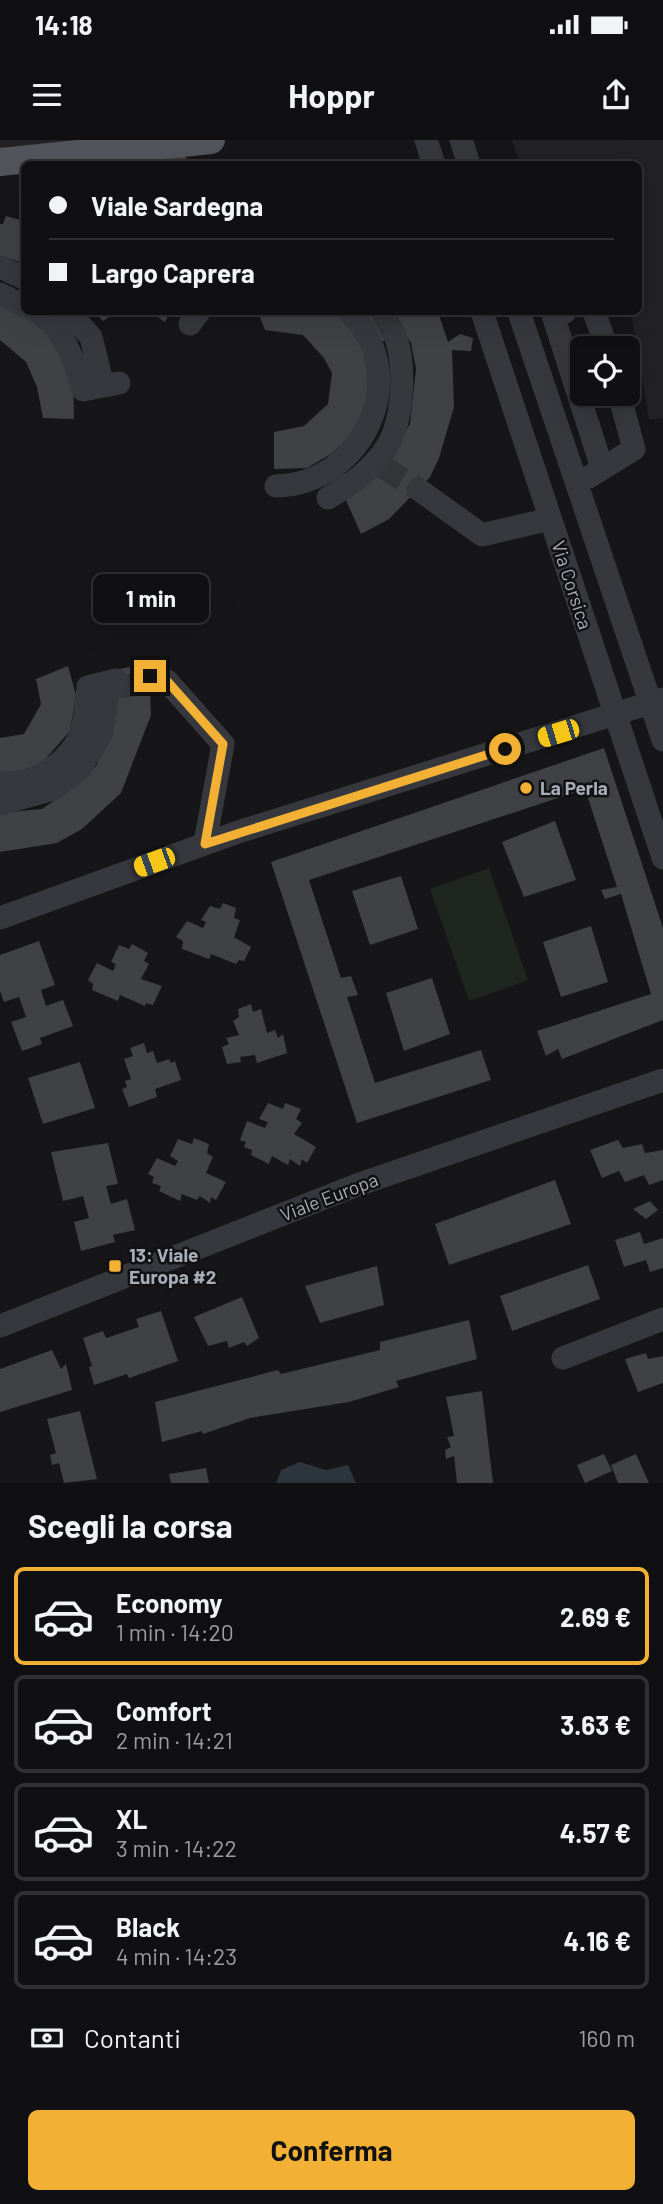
<!DOCTYPE html>
<html lang="it">
<meta charset="utf-8">
<style>
body{margin:0;font-family:Barlow,sans-serif;background:#1e1e20;color:#f1f3f6;height:100vh;display:flex;flex-direction:column;font-size:26px;white-space:nowrap}
*{box-sizing:border-box;margin:0}
p{font-size:23px;color:#9c9d9f}
.icon{flex:none;width:38px;height:38px;fill:none;stroke:currentColor;stroke-width:2;stroke-linecap:round;stroke-linejoin:round}
.map{position:relative;height:1343px;overflow:hidden}
.sheet{display:flex;flex-direction:column;background:#101012;flex:1}
.sheet>*{flex:none}
.top-card{position:absolute;left:21px;top:21px;width:621px;height:154px;border-radius:10px;box-shadow:0 7px 28px #0002,0 0 0 2px #303032;display:grid;align-content:center;height:154px;padding:0 28px;background:#101012}
.fabs{position:absolute;left:570px;top:196px;display:grid;gap:14px}
.fabs a{display:grid;place-items:center;width:70px;height:70px;border-radius:10px;background:#101012;box-shadow:0 7px 28px #0002,0 0 0 2px #303032;font-size:35px}
.end{position:absolute;width:32px;height:32px;margin:-16px;border:9px solid #f2b134;background:#111;box-shadow:0 0 0 4px #111}
.from{border-radius:50%}
.bubble{position:absolute;height:49px;border-radius:10px;background:#101012;box-shadow:0 7px 28px #0002,0 0 0 2px #303032;font-size:23px;font-weight:700;line-height:49px;text-align:center}
.car{position:absolute;width:21px;height:42px;margin:-21px -10px;border-radius:9px;box-shadow:0 0 5px 2px #0007;background:linear-gradient(#f5c518 24%,#345 0 40%,#f5c518 0 76%,#345 0 86%,#f5c518 0)}
.top-card b{display:flex;align-items:center;gap:24px;height:66px;font-size:26px}
.top-card b+b{border-top:2px solid #303032}
.top-card i{width:18px;height:18px;background:#f1f3f6}
ul{padding:0;list-style:none}
li{display:flex;align-items:center;gap:21px;height:98px;margin:0 14px 10px;padding:0 14px;border:4px solid #303032;border-radius:10px}
li div{flex:1}
li b{display:block;font-size:26px}
li em{font-style:normal;font-weight:700}
li.on{border-color:#f2b134}
li>.icon{width:63px;height:63px;stroke-width:1.5}
h2{padding:0 28px;font-size:32px;line-height:84px}
.pay{display:flex;align-items:center;gap:18px;height:77px;padding:0 28px;font-size:26px}
.pay p{margin-inline-start:auto}
.primary-button{display:flex;gap:14px;margin-top:auto;padding:14px 28px}
.primary-button a{flex:1;height:80px;border-radius:10px;background:#f2b134;color:#111;font-size:28px;font-weight:700;line-height:80px;text-align:center}
.status{display:flex;justify-content:space-between;align-items:center;height:49px;padding:0 35px;background:#101012;direction:ltr}
.status svg{height:19px;fill:currentColor}
header{display:flex;justify-content:space-between;align-items:center;height:91px;padding:0 28px;background:#101012;font-size:32px;font-weight:700}
.map>svg:first-child{display:block}
.built{fill:#222225}
.green{fill:#1e261f}
.water{fill:#2c353c}
.building{fill:#404145}
.lines{fill:none;stroke-linecap:round;stroke-linejoin:round}
.minor-tunnel{stroke:#333438;stroke-width:23;stroke-dasharray:23 11;stroke-linecap:butt}
.minor{stroke:#37383d;stroke-width:23}
.major{stroke:#53555c;stroke-width:28}
.route{stroke:#f2b134;stroke-width:9}
.poi-dot{fill:#f2b134;stroke:#111113;stroke-width:2.5}
.labels{text-anchor:middle;stroke-width:5;stroke-linejoin:round;paint-order:stroke}
.street-label{font-size:19px;fill:#a8adb8;stroke:#111113}
.poi-label{font-size:19px;font-weight:bold;fill:#a8adb8;stroke:#111113;text-anchor:start}
</style>
<div class="status"><b>14:18</b><svg viewBox="0 0 49 12"><path d="M0 12V9h3v3zM5 12V6h3v6zM10 12V3h3v9zM15 12V0h3v12zM26 1h20v11H26zM47 4h2v5h-2z"/></svg></div>
<header><svg class="icon" aria-label="menu" viewBox="0 0 24 24"><path d="M4 6h16M4 12h16M4 18h16"/></svg>Hoppr<svg class="icon" aria-label="share" viewBox="0 0 24 24"><path d="M12 15V3M7 8l5-5 5 5M5 13v7h14v-7"/></svg></header>
<div class="map">
<svg width="663" height="1343" viewBox="0 0 663 1343">
<rect width="100%" height="100%" fill="#161618"/>
<path class="built" d="M0,0H88L0,9Z
M512,0H663V278L649,280L631,172H639V24H520Z"/>
<path class="green" d="M489,728L528,840L469,861L430,749Z"/>
<path class="water" d="M300,1322L326,1330L348,1325L356,1343H276L281,1330Z"/>
<path class="building" d="M186,16L188,24H161L160,19Z
M6,76L24,81V123L0,116V84H3Z
M0,164L18,168L52,198L73,238L74,279L43,278L37,247L26,222L0,200Z
M95,172H110L112,175L103,181Z
M150,172H170L165,182Z
M258,172H335L344,177L349,172H438L448,202L460,194L473,198L471,211L452,210L454,267L439,318L430,337L389,379L361,394L345,358L380,332L410,284L416,229L411,203L404,191L365,210L369,259L350,297L331,314L307,328L274,329V292L304,286L328,264L332,233L324,218L303,195L265,190Z
M149,523L151,575L121,653L82,689L57,703L0,712V673L42,669L74,647L96,626L109,599L115,530Z
M68,526L76,555L70,591L41,624L14,633H0V598L24,594L41,564L36,539Z
M604,608L663,788V880L562,919L558,909L546,916L537,891L651,854L621,754L605,759L601,750L617,747L585,649L309,740L341,838L351,836L358,855L347,857L375,943L481,910L491,940L357,983L271,722Z
M555,681L576,740L524,757L502,702Z
M401,736L418,789L370,805L352,751Z
M223,763L236,768L234,778L240,780L234,797L251,807L244,821L239,820L236,824L211,814L209,819L182,809L183,801L176,797L187,781L203,788L206,782L201,780L210,766L220,769Z
M591,786L608,842L561,857L543,802Z
M39,801L55,845L41,850L46,866L63,860L73,886L40,898L42,904L22,911L11,882L26,877L19,857L4,862L0,851V815Z
M132,804L148,813L144,821L149,824L141,839L162,846L153,865L146,863L145,866L120,855L118,861L92,850L93,844L88,840L97,823L113,831L116,824L111,822L119,805L129,809Z
M432,838L450,894L404,911L386,853Z
M251,864L253,872L261,869L267,893L275,890L278,898L283,894L287,913L257,923L255,915L240,917L241,922L227,924L222,907L229,904L226,898L239,895L233,881L239,877L238,869Z
M144,903L147,913L153,911L157,923L169,919L171,923L175,921L181,940L155,949L157,957L129,967L122,949L127,947L125,941L131,939L124,919L133,916L130,908Z
M80,922L95,968L43,984L28,938Z
M268,963L283,969L285,963L301,969L296,979L302,983L294,994L316,1007L307,1023L302,1019L300,1026L290,1019L288,1025L272,1016L269,1024L251,1015L252,1010L244,1007L246,1002L240,1000L247,981L265,988L268,982L259,979Z
M194,998L209,1004L207,1013L213,1017L206,1033L226,1042L216,1060L211,1057L210,1063L200,1056L197,1060L182,1054L180,1061L159,1051L161,1046L152,1043L154,1037L148,1034L157,1018L175,1026L178,1021L170,1016L178,999L192,1004Z
M618,1000L623,1008L642,1004L645,1013L663,1010V1040L649,1045L644,1035L625,1042L619,1031L602,1038L590,1010Z
M108,1003L118,1044L106,1046L111,1064L127,1059L135,1090L113,1095L115,1102L81,1111L74,1082L89,1078L83,1056L63,1061L51,1012Z
M555,1040L571,1084L449,1125L435,1084Z
M650,1061L658,1070L646,1079L633,1069Z
M640,1092L644,1104L663,1098V1128L650,1132L646,1120L624,1127L615,1100Z
M588,1125L600,1159L512,1191L500,1156Z
M377,1126L384,1165L320,1183L305,1146Z
M242,1157L259,1198L247,1206L244,1202L229,1208L227,1201L208,1206L194,1177Z
M161,1171L178,1221L129,1238L127,1234L94,1245L89,1227L92,1226L83,1198L103,1191L106,1198L139,1187L136,1179Z
M469,1180L477,1219L396,1241L399,1247L349,1262L250,1278L203,1294L202,1291L162,1302L155,1262L278,1230L281,1234L380,1210V1202Z
M52,1210L61,1229L66,1224L72,1250L0,1272V1229Z
M646,1213L648,1219L663,1216V1243L638,1252L625,1219Z
M482,1251L493,1343H457L454,1316L446,1319L445,1310L451,1307L447,1297L454,1296L446,1257Z
M80,1271L97,1339L64,1343L59,1323L52,1325L50,1315L56,1313L47,1279Z
M604,1314L612,1331L585,1343L577,1325Z
M636,1314L649,1343H618L611,1325Z
M206,1328L209,1343H171L169,1334Z"/>
<g class="lines">
<path class="minor-tunnel" d="M382,172L395,195
M383,327L418,349
M116,547L151,543"/>
<path class="minor" d="M426,0L434,24
M461,0L469,24
M0,127L24,138
M0,154L24,166
M36,172C62,184 76,224 83,250L119,243
M68,172L91,197L103,246
M482,172L663,718
M519,172L663,600
M565,172L553,175L602,328
M594,172L607,208
M190,184L199,172
M589,337L634,309L619,254
M276,346C364,344 414,235 349,172
M418,349L482,395L550,379
M328,358C350,345 372,330 386,308C404,281 406,225 395,195
M150,536H159L167,541L223,604L205,703
M0,643C29,646 58,630 75,605C85,591 86,564 88,547L116,540
M0,664L54,649L81,627L102,592L109,547H116
M0,778L238,692L663,559
M0,1186L357,1045L663,940
M563,1218L663,1179"/>
<path class="major" d="M0,22L211,0"/>
</g>
<g class="lines">
<path class="route" d="M150,536H159L167,541L223,604L205,704L505,609"/>
</g>
<g class="poi-dot">
<circle cx="526" cy="648" r="7"/>
<rect x="108" y="1119" width="14" height="14" rx="3.5"/>
</g>
<g class="labels">
<g class="street-label">
<text transform="translate(572 445) rotate(72)" y="7">Via Corsica</text>
<text transform="translate(329 1057) rotate(-21)" y="7">Viale Europa</text>
</g>
<g class="poi-label">
<text x="540" y="655">La Perla</text>
<text x="129" y="1122">13: Viale<tspan x="129" dy="22">Europa #2</tspan></text>
</g>
</g>
</svg>
<div class="fabs">
<a><svg class="icon" aria-label="locate" viewBox="0 0 24 24"><circle cx="12" cy="12" r="6"/><path d="M12 2v4M12 18v4M2 12h4M18 12h4"/></svg></a>
</div>
<i class="end from" style="left:505px;top:609px"></i>
<i class="end" style="left:150px;top:536px"></i>
<div class="bubble" style="left:93px;top:434px;width:116px">1 min</div>
<i class="car" style="left:558px;top:593px;rotate:253deg"></i>
<i class="car" style="left:154px;top:722px;rotate:250deg"></i>
<div class="top-card">
<b><i class="from"></i>Viale Sardegna</b>
<b><i></i>Largo Caprera</b>
</div>
</div>
<section class="sheet">
<h2>Scegli la corsa</h2>
<ul>
<li class="on"><svg class="icon" aria-label="car" viewBox="0 0 24 24"><path d="M5 17H2v-5l4-1 3-4h7l3 4 3 1v5h-3M9 17h6M6 11h13"/><circle cx="7" cy="17" r="2"/><circle cx="17" cy="17" r="2"/></svg><div><b>Economy</b><p>1 min · 14:20</p></div><em>2.69 €</em></li>
<li><svg class="icon" aria-label="car" viewBox="0 0 24 24"><path d="M5 17H2v-5l4-1 3-4h7l3 4 3 1v5h-3M9 17h6M6 11h13"/><circle cx="7" cy="17" r="2"/><circle cx="17" cy="17" r="2"/></svg><div><b>Comfort</b><p>2 min · 14:21</p></div><em>3.63 €</em></li>
<li><svg class="icon" aria-label="car" viewBox="0 0 24 24"><path d="M5 17H2v-5l4-1 3-4h7l3 4 3 1v5h-3M9 17h6M6 11h13"/><circle cx="7" cy="17" r="2"/><circle cx="17" cy="17" r="2"/></svg><div><b>XL</b><p>3 min · 14:22</p></div><em>4.57 €</em></li>
<li><svg class="icon" aria-label="car" viewBox="0 0 24 24"><path d="M5 17H2v-5l4-1 3-4h7l3 4 3 1v5h-3M9 17h6M6 11h13"/><circle cx="7" cy="17" r="2"/><circle cx="17" cy="17" r="2"/></svg><div><b>Black</b><p>4 min · 14:23</p></div><em>4.16 €</em></li>
</ul>
<div class="pay"><svg class="icon" aria-label="cash" viewBox="0 0 24 24"><path d="M3 7h18v10H3z"/><circle cx="12" cy="12" r="2"/></svg>Contanti<p>160 m</p></div>
<div class="primary-button"><a>Conferma</a></div>
</section>
